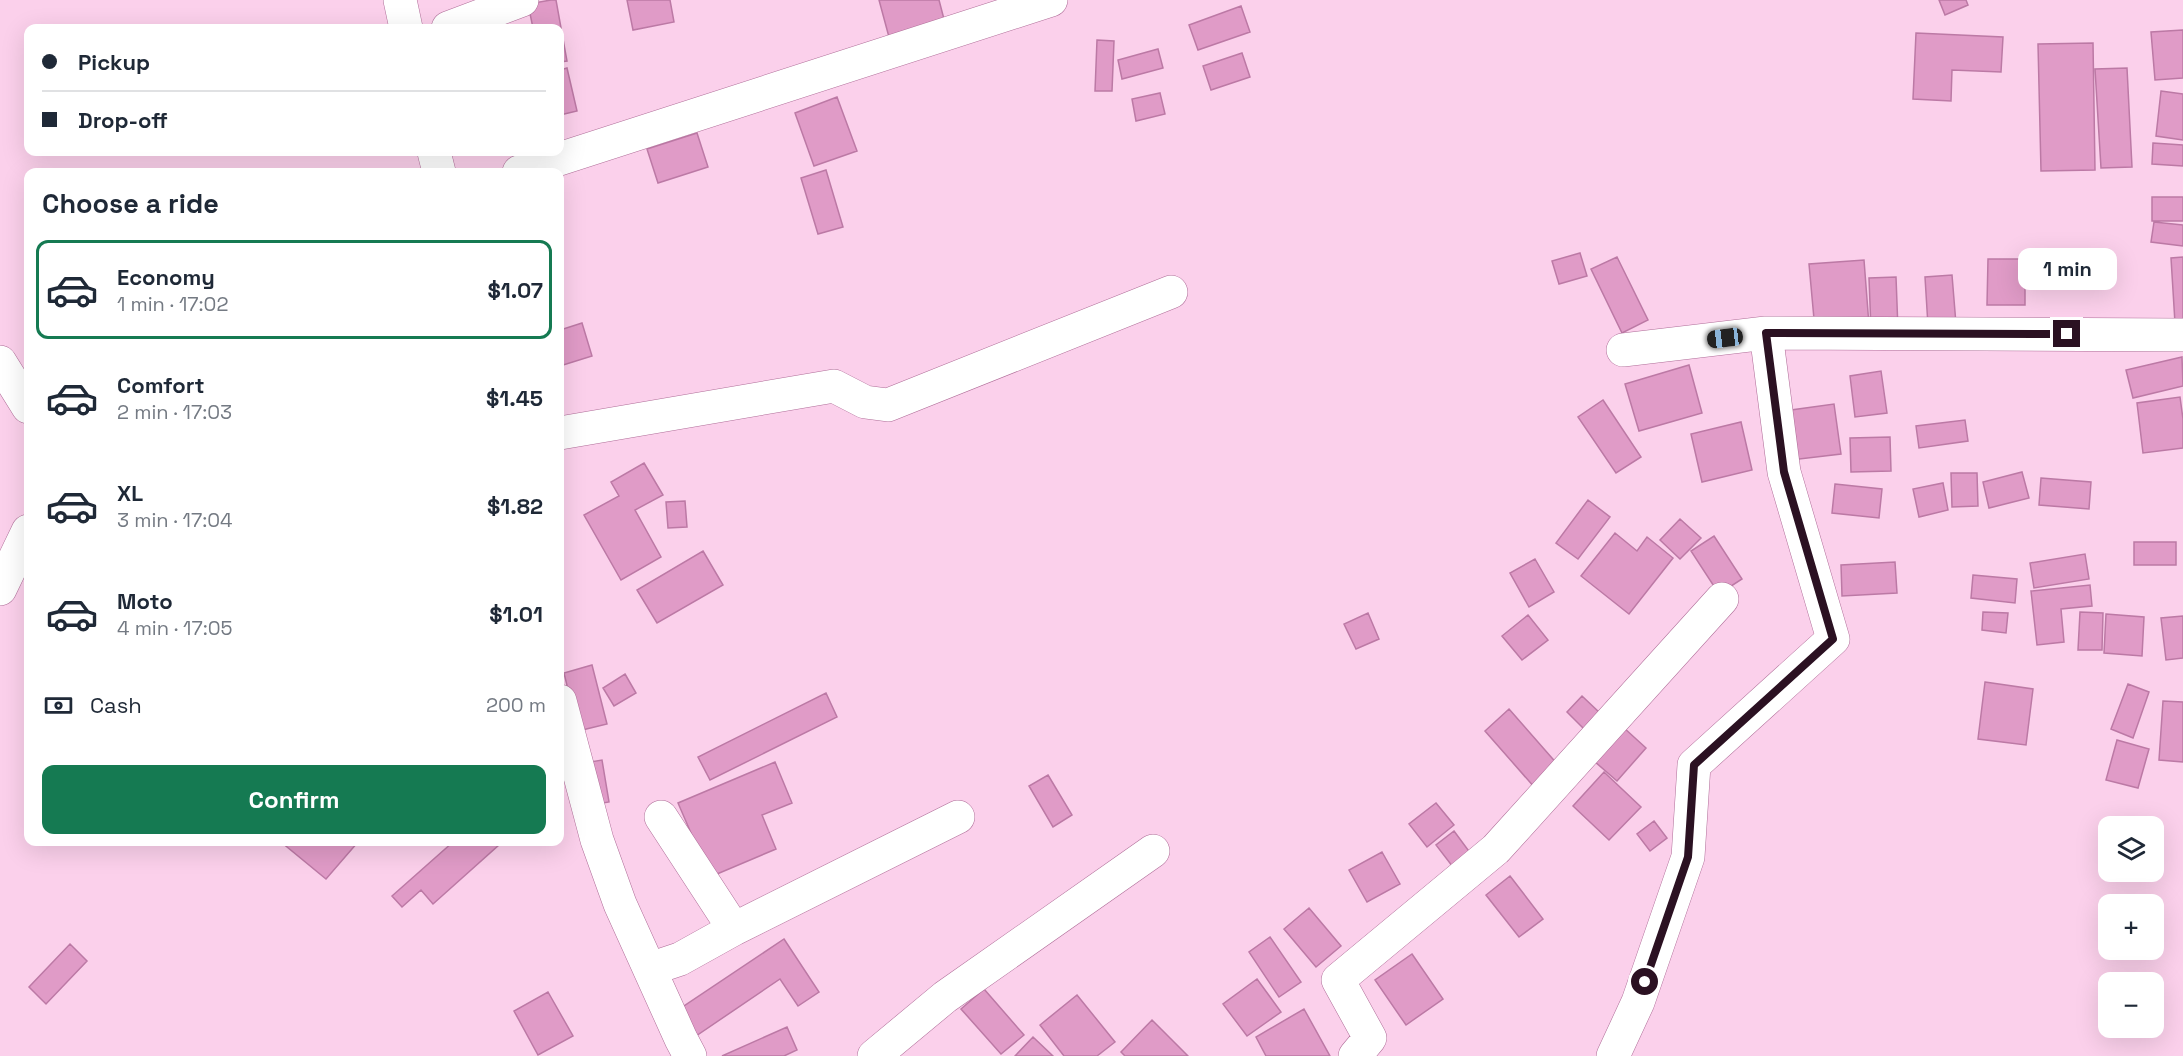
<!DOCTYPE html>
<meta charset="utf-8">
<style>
body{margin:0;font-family:"Space Grotesk",sans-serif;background:#f6f6f7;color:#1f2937;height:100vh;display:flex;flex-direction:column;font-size:22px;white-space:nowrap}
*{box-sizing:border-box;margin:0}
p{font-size:20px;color:#747a83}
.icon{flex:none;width:33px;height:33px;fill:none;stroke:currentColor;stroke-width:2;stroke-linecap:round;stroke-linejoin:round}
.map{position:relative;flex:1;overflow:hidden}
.sheet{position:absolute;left:24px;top:168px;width:540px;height:678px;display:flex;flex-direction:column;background:#fff;border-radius:12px;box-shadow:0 6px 24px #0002}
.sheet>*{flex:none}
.banner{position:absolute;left:24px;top:24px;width:540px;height:132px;border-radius:12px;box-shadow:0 6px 24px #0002;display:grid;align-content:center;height:132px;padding:0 18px;background:#fff}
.controls{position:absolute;left:2098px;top:816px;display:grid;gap:12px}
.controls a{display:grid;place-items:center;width:66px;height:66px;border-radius:12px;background:#fff;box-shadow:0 6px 24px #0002;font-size:30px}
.end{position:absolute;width:27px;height:27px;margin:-14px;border:8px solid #2b1122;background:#fff;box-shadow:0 0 0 3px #fff}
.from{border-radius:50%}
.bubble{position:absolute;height:42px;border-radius:12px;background:#fff;box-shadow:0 6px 24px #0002;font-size:20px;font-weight:700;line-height:42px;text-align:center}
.car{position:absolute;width:18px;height:36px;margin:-18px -9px;border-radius:8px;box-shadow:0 0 4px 2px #0007;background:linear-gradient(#222 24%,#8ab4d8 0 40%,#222 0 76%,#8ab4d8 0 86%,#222 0)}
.banner b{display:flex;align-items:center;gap:21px;height:57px;font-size:22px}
.banner b+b{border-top:2px solid #e0e1e3}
.banner i{width:15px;height:15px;background:#1f2937}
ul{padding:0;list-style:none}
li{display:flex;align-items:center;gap:18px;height:99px;margin:0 12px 9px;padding:0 6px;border:3px solid transparent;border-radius:12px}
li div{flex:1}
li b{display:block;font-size:22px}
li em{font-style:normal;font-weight:700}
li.current{border-color:#157a52}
li>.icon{width:54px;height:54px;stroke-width:1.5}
h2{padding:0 18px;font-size:27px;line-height:72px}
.pay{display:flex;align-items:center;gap:15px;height:66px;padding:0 18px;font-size:22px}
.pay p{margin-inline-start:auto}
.primary-button{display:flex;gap:12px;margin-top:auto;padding:12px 18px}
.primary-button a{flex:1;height:69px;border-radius:12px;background:#157a52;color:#fff;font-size:24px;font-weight:700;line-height:69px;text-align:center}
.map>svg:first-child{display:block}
.building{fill:#e09bc7;stroke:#bc79a5;stroke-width:1.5}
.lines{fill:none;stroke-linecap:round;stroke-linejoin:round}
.minor-casing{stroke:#af6d98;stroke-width:34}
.minor{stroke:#fff;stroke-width:33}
.route{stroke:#2b1122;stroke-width:8}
</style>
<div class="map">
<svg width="2183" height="1056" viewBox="0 0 2183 1056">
<rect width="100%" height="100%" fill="#fbd0eb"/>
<path class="building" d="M551,0H556L567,61L560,62V28H533L528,4Z
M627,0H670L674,22L633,30Z
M879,0H939L945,23L889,37Z
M1939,0H1966L1968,5L1945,15Z
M1241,6L1250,32L1198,50L1189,25Z
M2183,30V78L2155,80L2151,32Z
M1916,33L2003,37L2001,72L1952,70L1951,101L1913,99Z
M1097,40L1114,41L1112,91H1095Z
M2093,43L2095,170L2041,171L2038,44Z
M1158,49L1163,68L1122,79L1118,60Z
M1242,53L1250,77L1211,90L1203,66Z
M567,68L577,111L560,115V70Z
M2127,68L2132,167L2101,168L2095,69Z
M2161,91L2183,94V140L2156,136Z
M1160,93L1165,114L1136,121L1132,99Z
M837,97L857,151L814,166L795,113Z
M697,133L708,167L658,183L647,149Z
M2153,143L2183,145V166L2152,164Z
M826,170L843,227L818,234L801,178Z
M2152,197H2183V221H2152Z
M2154,222L2183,225V246L2151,242Z
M1580,253L1587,276L1559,284L1552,261Z
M1617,257L1648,320L1622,333L1591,269Z
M2183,257V323H2175L2171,258Z
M1988,259H2025V305H1987Z
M1864,260L1869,325L1815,330L1809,264Z
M1952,275L1956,324L1928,326L1925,277Z
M1896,277L1898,330H1871L1869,278Z
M582,323L592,356L560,366V330Z
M2182,357L2183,386L2133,398L2126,370Z
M1689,365L1702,413L1639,431L1625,384Z
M1881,371L1887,413L1855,417L1850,376Z
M2180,397L2183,419V448L2143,453L2137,403Z
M1603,400L1641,457L1616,473L1578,417Z
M1834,404L1841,454L1791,460L1784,411Z
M1965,420L1968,441L1919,448L1916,426Z
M1741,422L1752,470L1702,482L1691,434Z
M1890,437L1891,471L1851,472L1850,438Z
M644,463L663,495L635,510L661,557L621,580L584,515L619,496L611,482Z
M2022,472L2029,498L1989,508L1983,482Z
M1951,473H1977L1978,506L1952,507Z
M2041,478L2091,482L2089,509L2039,505Z
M1943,483L1948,510L1919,517L1913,489Z
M1835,484L1882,489L1879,518L1832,513Z
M1588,500L1610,517L1578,559L1556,543Z
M685,501L687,527L668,528L666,502Z
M1680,519L1701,538L1680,559L1660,540Z
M1615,533L1637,551L1647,537L1673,558L1629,614L1581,576Z
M1714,536L1742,579L1719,594L1691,551Z
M2134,542H2176V565H2134Z
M703,551L723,585L657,623L637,590Z
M2085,554L2089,579L2034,588L2030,563Z
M1535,559L1554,592L1529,607L1510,573Z
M1895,562L1897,593L1842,596L1841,565Z
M1973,575L2017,579L2015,603L1971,598Z
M2090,585L2092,606L2061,609L2064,642L2037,645L2031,591Z
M1983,612L2008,613L2006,633L1982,630Z
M2080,612L2103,613L2102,650H2078Z
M1368,613L1379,639L1356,649L1344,624Z
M2106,614L2144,617L2142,656L2104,653Z
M1528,615L1548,640L1522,660L1502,636Z
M2183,616V658L2166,660L2161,618Z
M592,665L607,724L578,731L564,673Z
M625,674L636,693L614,706L603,688Z
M1985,682L2033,689L2026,745L1978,739Z
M2128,684L2149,692L2133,738L2111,729Z
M826,693L837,717L710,780L698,757Z
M1582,696L1601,714L1585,730L1567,712Z
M2163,701L2183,702V762L2159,760Z
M1509,709L1559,766L1535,788L1485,731Z
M1623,727L1646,748L1617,781L1594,761Z
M2117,740L2149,749L2138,788L2106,780Z
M602,760L609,802L592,805L584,763Z
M775,762L792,803L762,815L776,849L710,877L678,803Z
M1604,772L1641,807L1609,840L1573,806Z
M1048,775L1072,815L1053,827L1029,786Z
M1436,803L1454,825L1427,847L1409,824Z
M1654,821L1667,838L1650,851L1637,834Z
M1454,831L1474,858L1456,871L1436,845Z
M281,842H358L326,879Z
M453,842H497L500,844L433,904L421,890L402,907L392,896Z
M1382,852L1400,884L1367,902L1349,870Z
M1510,876L1543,919L1519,937L1486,895Z
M1309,908L1341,946L1316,967L1284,929Z
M1270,937L1301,982L1279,997L1249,952Z
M784,939L819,992L798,1006L780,979L696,1036L678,1010Z
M70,944L87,961L46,1004L29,987Z
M1412,954L1443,999L1406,1025L1375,980Z
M1257,979L1281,1012L1247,1036L1223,1004Z
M984,989L1024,1035L1001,1054L961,1009Z
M548,992L573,1036L538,1055L514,1011Z
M1077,995L1115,1042L1097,1056H1064L1040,1025Z
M1304,1009L1330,1056H1266L1256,1037Z
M1152,1020L1188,1056H1125L1121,1052Z
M787,1027L797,1050L784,1056H722Z
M1033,1037L1053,1056H1015Z"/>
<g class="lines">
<g class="minor-casing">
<path id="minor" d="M400,0L406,28
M448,28L522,0
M434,152L439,172
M519,172L1051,0
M1623,350L1766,333L2183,335
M0,362L28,407
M560,433L834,386L865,402L888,405L1171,292
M0,589L28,531
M560,701L597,840L620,904L681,1039L690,1056
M661,817L734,929
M650,969L680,959L734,929L958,817
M874,1056L945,997L1153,851
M1355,1056L1370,1038L1338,980L1496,849L1722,599
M1613,1056L1638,1002L1688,857L1694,765L1833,639L1784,472L1766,333"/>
</g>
<use href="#minor" class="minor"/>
</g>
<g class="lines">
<path class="route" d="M1645,982L1688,857L1694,765L1833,639L1784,472L1766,333L2067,334"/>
</g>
</svg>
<div class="controls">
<a><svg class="icon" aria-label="layers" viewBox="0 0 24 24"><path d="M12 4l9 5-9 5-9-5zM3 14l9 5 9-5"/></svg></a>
<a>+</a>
<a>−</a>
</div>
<i class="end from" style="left:1645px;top:982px"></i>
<i class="end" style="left:2067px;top:334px"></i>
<div class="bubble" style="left:2018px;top:248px;width:99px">1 min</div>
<i class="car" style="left:1725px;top:338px;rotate:263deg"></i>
<div class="banner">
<b><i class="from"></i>Pickup</b>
<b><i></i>Drop-off</b>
</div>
<section class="sheet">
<h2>Choose a ride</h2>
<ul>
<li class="current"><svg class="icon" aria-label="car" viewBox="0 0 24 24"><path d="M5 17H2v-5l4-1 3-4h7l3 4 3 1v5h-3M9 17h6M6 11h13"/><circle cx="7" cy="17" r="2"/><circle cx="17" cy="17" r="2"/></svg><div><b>Economy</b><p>1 min · 17:02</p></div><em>$1.07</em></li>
<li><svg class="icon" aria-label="car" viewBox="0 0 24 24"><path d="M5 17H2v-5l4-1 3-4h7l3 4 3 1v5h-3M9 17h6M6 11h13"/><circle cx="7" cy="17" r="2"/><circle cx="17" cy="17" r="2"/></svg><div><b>Comfort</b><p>2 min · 17:03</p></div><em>$1.45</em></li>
<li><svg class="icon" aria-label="car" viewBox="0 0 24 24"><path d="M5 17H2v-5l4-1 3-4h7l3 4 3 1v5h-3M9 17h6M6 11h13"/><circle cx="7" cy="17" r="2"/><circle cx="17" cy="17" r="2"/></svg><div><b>XL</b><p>3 min · 17:04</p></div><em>$1.82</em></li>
<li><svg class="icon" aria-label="car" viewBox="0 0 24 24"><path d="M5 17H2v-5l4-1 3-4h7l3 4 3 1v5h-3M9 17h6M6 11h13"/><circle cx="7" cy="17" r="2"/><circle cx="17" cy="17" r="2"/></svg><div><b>Moto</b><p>4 min · 17:05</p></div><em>$1.01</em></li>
</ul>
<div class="pay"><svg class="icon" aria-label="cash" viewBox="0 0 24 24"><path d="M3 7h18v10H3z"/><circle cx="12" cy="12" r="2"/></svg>Cash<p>200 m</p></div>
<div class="primary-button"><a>Confirm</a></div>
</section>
</div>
